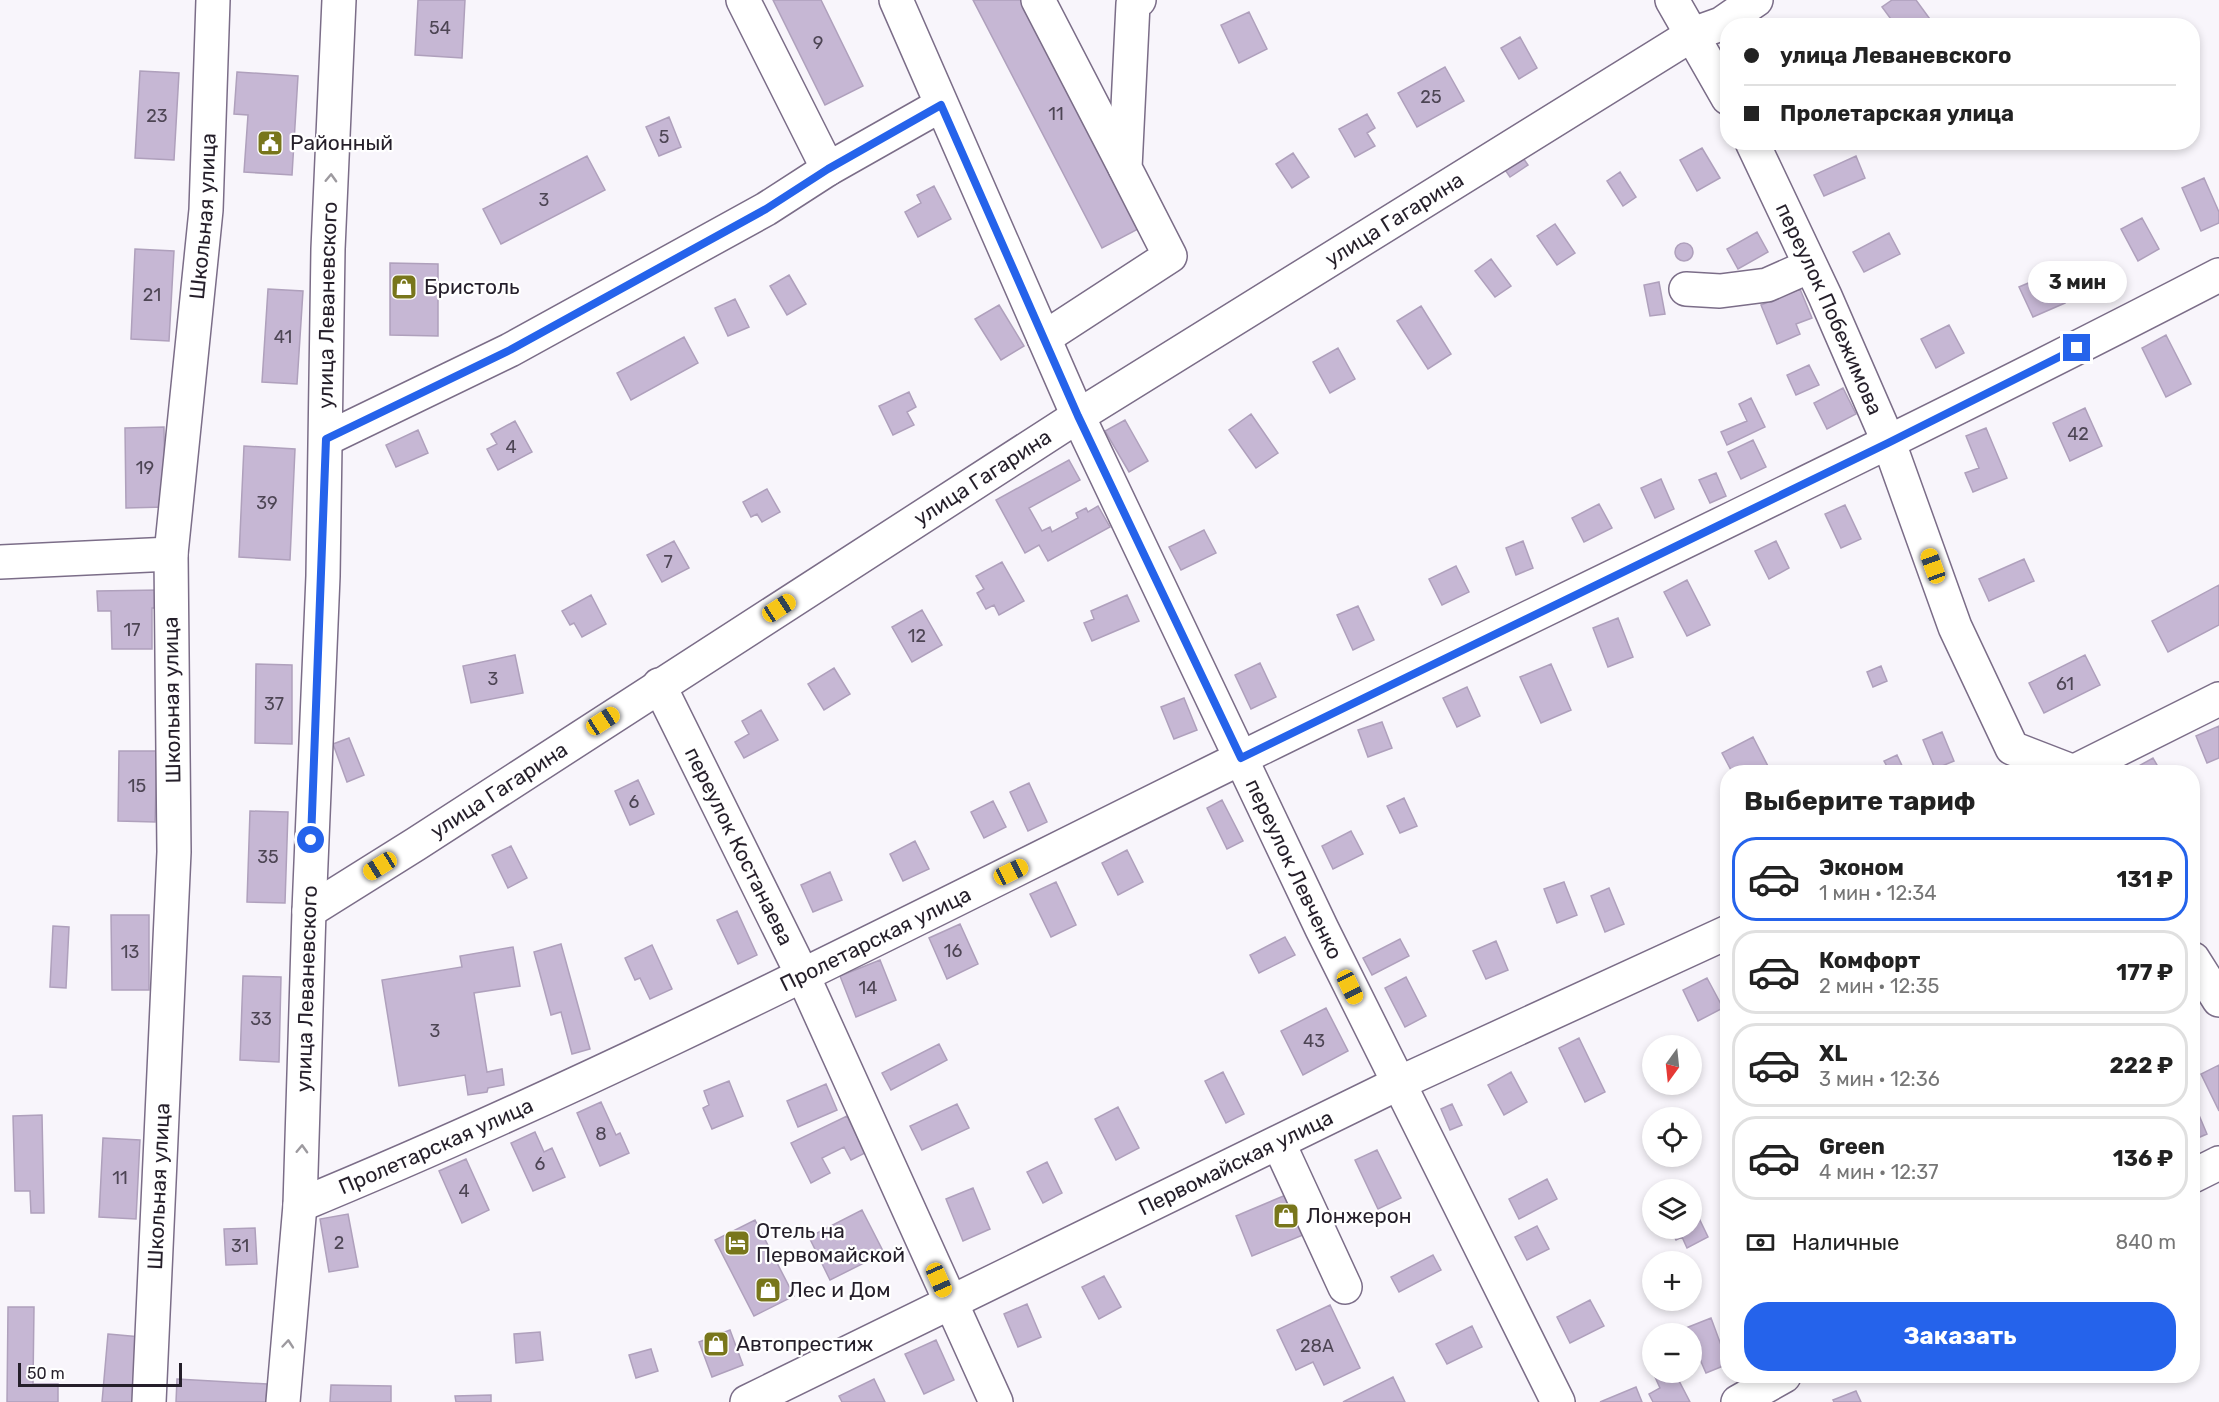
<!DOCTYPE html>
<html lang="ru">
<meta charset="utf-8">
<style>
body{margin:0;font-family:Rubik,sans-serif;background:#f2f2f2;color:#222;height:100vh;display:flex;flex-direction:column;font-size:22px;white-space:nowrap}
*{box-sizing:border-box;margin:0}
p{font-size:20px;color:#767676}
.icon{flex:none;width:33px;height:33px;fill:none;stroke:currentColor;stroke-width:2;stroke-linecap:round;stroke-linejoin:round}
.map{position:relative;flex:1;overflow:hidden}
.drawer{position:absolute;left:1720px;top:765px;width:480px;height:618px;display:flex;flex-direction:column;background:#fff;border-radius:24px;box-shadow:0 3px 9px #0003}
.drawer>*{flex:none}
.banner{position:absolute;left:1720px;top:18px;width:480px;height:132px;border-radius:24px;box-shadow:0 3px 9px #0003;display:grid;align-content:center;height:132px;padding:0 24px;background:#fff}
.needle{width:39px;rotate:195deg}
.buttons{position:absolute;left:1642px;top:1035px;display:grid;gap:12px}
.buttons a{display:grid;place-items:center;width:60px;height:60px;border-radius:50%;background:#fff;box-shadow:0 3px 9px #0003;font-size:30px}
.scale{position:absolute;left:18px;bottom:15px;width:164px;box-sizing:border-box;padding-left:6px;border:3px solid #251f2a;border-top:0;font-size:16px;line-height:21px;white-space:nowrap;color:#251f2a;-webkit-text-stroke:4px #fff;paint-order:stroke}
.end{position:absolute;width:27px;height:27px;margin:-14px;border:8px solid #2563eb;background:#fff;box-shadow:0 0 0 3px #fff}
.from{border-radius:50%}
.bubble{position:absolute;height:42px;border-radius:21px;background:#fff;box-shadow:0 3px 9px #0003;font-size:20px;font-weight:700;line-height:42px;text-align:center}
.car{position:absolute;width:18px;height:36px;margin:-18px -9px;border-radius:8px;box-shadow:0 0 4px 2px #0007;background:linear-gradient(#f5c518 24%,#345 0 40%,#f5c518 0 76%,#345 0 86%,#f5c518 0)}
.banner b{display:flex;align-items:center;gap:21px;height:57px;font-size:22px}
.banner b+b{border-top:2px solid #e0e0e0}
.banner i{width:15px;height:15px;background:#222}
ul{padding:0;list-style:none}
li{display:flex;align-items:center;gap:18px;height:84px;margin:0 12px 9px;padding:0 12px;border:3px solid #e0e0e0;border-radius:24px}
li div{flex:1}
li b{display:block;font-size:22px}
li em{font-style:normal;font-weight:700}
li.current{border-color:#2563eb}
li>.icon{width:54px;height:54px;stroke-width:1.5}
h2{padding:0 24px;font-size:27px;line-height:72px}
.pay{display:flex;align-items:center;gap:15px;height:66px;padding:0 24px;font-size:22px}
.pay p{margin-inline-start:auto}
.cta{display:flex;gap:12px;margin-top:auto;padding:12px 24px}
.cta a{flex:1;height:69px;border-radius:24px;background:#2563eb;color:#fff;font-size:24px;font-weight:700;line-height:69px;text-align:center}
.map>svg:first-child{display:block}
.building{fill:#c6b7d4;stroke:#afa0bc;stroke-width:1.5}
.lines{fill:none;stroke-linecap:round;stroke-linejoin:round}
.minor-casing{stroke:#7b6d88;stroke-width:36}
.major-casing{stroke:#7b6d88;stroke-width:36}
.minor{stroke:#fff;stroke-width:33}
.major{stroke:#fff;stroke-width:33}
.oneway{stroke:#9d9a9f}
.route{stroke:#2563eb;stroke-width:8}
.labels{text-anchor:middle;stroke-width:4.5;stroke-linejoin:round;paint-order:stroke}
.number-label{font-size:18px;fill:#4d4554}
.poi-label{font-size:21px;fill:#251f2a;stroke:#fff;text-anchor:start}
.street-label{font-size:21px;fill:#251f2a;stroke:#fff}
</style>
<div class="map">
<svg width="2219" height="1402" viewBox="0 0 2219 1402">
<rect width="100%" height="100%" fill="#f8f5fb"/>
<path class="building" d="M418,0H465L462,58L415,55Z
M773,0H821L863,86L825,105Z
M973,0H1021L1140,228L1102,248Z
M1892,0H1916L1935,26H1896L1882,7Z
M1249,12L1267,49L1239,63L1221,25Z
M1520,37L1537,68L1519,79L1501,48Z
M1445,67L1464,101L1417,127L1398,93Z
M140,71L179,73L174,160L135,158Z
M237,72L298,76L292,175L244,172L248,115L234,114Z
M1367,114L1375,128L1367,133L1375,146L1355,157L1339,129Z
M669,117L681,147L659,156L646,127Z
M1702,148L1720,178L1697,191L1680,160Z
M1519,152L1528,165L1510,177L1501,164Z
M1293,153L1309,177L1292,188L1276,164Z
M587,156L605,190L501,244L483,209Z
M1856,156L1865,178L1824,196L1814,175Z
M1620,172L1636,197L1623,206L1607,181Z
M2204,178L2219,212V223L2201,231L2182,188Z
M934,186L951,219L918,237L905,212L921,203L917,195Z
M2142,218L2159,249L2138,261L2121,229Z
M1555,224L1575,253L1557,265L1537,236Z
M1757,232L1768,252L1738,269L1727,249Z
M1889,233L1900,254L1864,272L1853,252Z
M1675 252a9 9 0 1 1 18 0a9 9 0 1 1-18 0Z
M135,249L174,251L169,341L131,339Z
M1491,259L1511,286L1495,297L1475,271Z
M390,263L438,264V336L390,335Z
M2052,273L2065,303L2033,317L2019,287Z
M789,275L806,304L787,315L770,286Z
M1659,282L1665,314L1650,316L1644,285Z
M268,289L303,291L297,384L262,382Z
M1800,289L1812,318L1796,324L1800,334L1777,344L1761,305Z
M735,299L749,327L728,336L715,308Z
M999,305L1024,346L1001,360L975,319Z
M1421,306L1451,354L1428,369L1397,321Z
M1949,325L1964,353L1936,368L1921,339Z
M2166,335L2191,384L2166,397L2142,348Z
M684,337L698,363L631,400L617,373Z
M1338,348L1355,379L1330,393L1313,362Z
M1809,365L1819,385L1796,395L1787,375Z
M1843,388L1856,414L1827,429L1814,403Z
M909,392L916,407L907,412L914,425L893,435L879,406Z
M1751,398L1765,427L1727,445L1721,432L1747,421L1739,404Z
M2085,408L2102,446L2070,461L2053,423Z
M1251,414L1278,453L1256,468L1229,430Z
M1125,420L1148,461L1129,472L1105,431Z
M515,421L532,452L498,470L487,449L497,444L491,434Z
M164,427L165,507L126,508L125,428Z
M1986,428L2007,478L1973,492L1965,473L1979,468L1966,436Z
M418,430L428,453L396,467L386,445Z
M1753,440L1766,467L1741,479L1728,452Z
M244,446L295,449L290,560L239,557Z
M1069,460L1080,480L1029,508L1042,531L1050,527L1052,532L1078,518L1076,513L1086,508L1088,512L1098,506L1110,527L1048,561L1039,545L1025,553L996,500Z
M1716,473L1726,496L1710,503L1699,480Z
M1661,479L1674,509L1655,518L1641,488Z
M767,489L780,512L762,522L757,514L751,517L743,502Z
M1599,504L1612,528L1584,542L1572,518Z
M1845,505L1861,539L1841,548L1825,514Z
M1204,530L1216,553L1181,570L1169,547Z
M674,541L689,568L662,582L647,555Z
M1523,541L1533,568L1516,575L1506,548Z
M1776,541L1789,568L1769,579L1755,551Z
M2024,559L2034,581L1989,601L1979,579Z
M1002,562L1024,601L999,615L994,605L986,609L977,593L984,589L976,576Z
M1456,566L1469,592L1442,605L1429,579Z
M1687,580L1710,625L1687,636L1664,592Z
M2219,585V625L2168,652L2152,621Z
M159,590V608H152V649H112L111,611H98L97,591Z
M591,595L606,624L582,637L574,623L570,625L562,611Z
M1127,595L1139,621L1092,641L1084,623L1094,619L1091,611Z
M1358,606L1374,640L1353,650L1337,615Z
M922,610L942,645L912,662L892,627Z
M1618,618L1633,657L1608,667L1593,628Z
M515,655L523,693L471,703L463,666Z
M2085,655L2100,685L2044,713L2029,683Z
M1260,663L1276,697L1251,709L1235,675Z
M256,664L292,665V744L255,743Z
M1551,664L1571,710L1541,723L1520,677Z
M1881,666L1887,681L1873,687L1867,672Z
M834,668L850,694L824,710L808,684Z
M1467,687L1480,716L1457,727L1443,698Z
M1184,698L1197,730L1174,739L1161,707Z
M761,710L778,740L744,758L735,742L749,734L742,721Z
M1382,722L1392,748L1368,757L1358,730Z
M2219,726V758L2207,763L2196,736Z
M1942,732L1954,761L1935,769L1923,740Z
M1753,737L1771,772H1732L1722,753Z
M349,738L364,775L347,782L333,744Z
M119,751H157L155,822L118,821Z
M1897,755L1905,772H1890L1884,761Z
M2153,758L2161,772H2128Z
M638,780L654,814L630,825L615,791Z
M1029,783L1047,822L1028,831L1010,792Z
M1404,798L1417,826L1400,833L1387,806Z
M1222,800L1243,841L1227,849L1207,808Z
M993,801L1006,827L984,838L971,812Z
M250,811L288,812L285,903L247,902Z
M1351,831L1363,854L1333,869L1322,846Z
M915,841L929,869L903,881L890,854Z
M511,846L527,878L508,888L492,855Z
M1127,850L1143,882L1118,895L1102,863Z
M830,872L842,900L813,912L801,885Z
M1056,882L1076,925L1051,937L1030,894Z
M1564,882L1577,915L1557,923L1544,889Z
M1609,888L1624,924L1605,932L1591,896Z
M737,911L757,955L738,964L717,920Z
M111,915H149V990H112Z
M960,924L978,964L947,979L929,938Z
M53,926L69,927L66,988L50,987Z
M1285,937L1295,955L1259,973L1250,955Z
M1400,939L1409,956L1372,975L1363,958Z
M1496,941L1508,970L1486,979L1473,951Z
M561,944L590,1049L572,1054L561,1012L551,1015L534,952Z
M652,945L672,989L650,999L640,978L635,980L625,958Z
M513,947L520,986L474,993L487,1072L502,1069L504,1085L488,1088L487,1092L468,1095L465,1075L399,1086L382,980L462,967L460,956Z
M880,960L896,1000L856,1017L840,976Z
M243,976L281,977L279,1062L240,1060Z
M1406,977L1426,1016L1405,1027L1385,988Z
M1707,978L1723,1008L1698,1021L1683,990Z
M1326,1008L1348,1051L1303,1075L1281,1031Z
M1579,1038L1605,1092L1585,1102L1559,1048Z
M939,1044L947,1060L891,1090L882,1073Z
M2219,1065V1111L2201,1074Z
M1223,1072L1244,1114L1226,1123L1205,1081Z
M1511,1072L1527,1102L1504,1115L1488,1085Z
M729,1081L743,1116L712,1129L703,1108L709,1105L704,1091Z
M826,1084L837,1110L798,1127L787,1101Z
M601,1102L616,1135L620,1133L629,1153L600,1166L577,1113Z
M957,1104L969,1128L922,1150L910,1126Z
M1452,1104L1462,1125L1450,1130L1441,1109Z
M1118,1107L1139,1148L1116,1160L1095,1119Z
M2196,1108L2207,1134L2193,1140V1109Z
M42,1115L44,1213H31L30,1191H15L13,1116Z
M847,1116L865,1153L851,1160L844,1147L822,1158L830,1173L811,1183L791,1143Z
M535,1132L544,1152L552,1148L565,1177L533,1191L511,1143Z
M103,1138L140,1140L136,1219L99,1217Z
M1377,1150L1401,1198L1378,1209L1355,1160Z
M466,1159L489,1210L462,1223L439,1171Z
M1047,1162L1062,1193L1043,1203L1027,1172Z
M1547,1179L1557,1199L1519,1219L1509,1199Z
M973,1188L990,1229L963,1241L946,1199Z
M1293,1192L1310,1232L1252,1256L1236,1216Z
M862,1210L884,1253L830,1280L809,1237Z
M1696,1212L1708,1237L1687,1248L1682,1237L1676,1240L1670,1228H1692V1214Z
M348,1214L358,1267L329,1272L320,1219Z
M755,1220L794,1296L754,1316L715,1240Z
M1537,1226L1549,1249L1527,1260L1515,1237Z
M255,1228L257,1264L226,1265L224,1229Z
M1433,1255L1441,1270L1399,1292L1391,1277Z
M1104,1276L1121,1307L1099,1319L1082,1287Z
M1590,1300L1604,1326L1570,1343L1557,1317Z
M1027,1304L1041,1337L1018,1347L1004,1314Z
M1330,1305L1360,1368L1324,1385L1313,1362L1296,1370L1277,1330Z
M8,1307H34L33,1384H58V1402H7Z
M1711,1318L1728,1364L1706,1373L1692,1341V1334H1689L1686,1328Z
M1472,1326L1482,1347L1447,1364L1436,1344Z
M730,1330L743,1365L712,1377L699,1342Z
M540,1332L543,1360L516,1363L514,1334Z
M108,1334L141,1337L135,1402H102Z
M936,1340L954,1380L924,1394L905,1354Z
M651,1349L658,1371L636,1378L629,1355Z
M1663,1372H1667L1671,1380L1677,1377L1690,1402H1653L1649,1394L1660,1388L1655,1377Z
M1393,1377L1405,1402H1343Z
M177,1379L267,1384L266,1402H176Z
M874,1379L885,1402H842L839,1396Z
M331,1385L391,1386V1402H330Z
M1636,1387L1642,1402H1600Z
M1856,1391L1861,1402H1834L1833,1400Z
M491,1395V1402H456L455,1396Z"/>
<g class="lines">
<g class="minor-casing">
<g id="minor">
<path d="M743,0L828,169"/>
<path id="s1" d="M896,0L1078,416L1322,929L1558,1402"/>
<path d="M1038,0L1124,166"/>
<path d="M1672,0L1728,98"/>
<path id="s2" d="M1752,142L1825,296L1889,443L1955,627L2012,748L2074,772"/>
<path d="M1686,289L1720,291L1767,285L1810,266"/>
<path d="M1044,338L1170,256L1125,168L1133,4L1139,0"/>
<path d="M326,439L510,350L766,209L828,169L941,105"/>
<path d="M0,562L171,554"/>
<path id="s3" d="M659,685L803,976L996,1402"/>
<path id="s4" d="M309,911L416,844L1078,416L1693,34L1721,24L1756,0"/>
<path d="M2193,959L2219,1000"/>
<path d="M1279,1144L1345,1287"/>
<path d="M2193,1176L2219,1163"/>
<path id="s5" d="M300,1205C620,1073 928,912 1239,759C1566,598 1895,443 2219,275"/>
<path id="s6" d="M149,1402L174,852L171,554L206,210L213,0"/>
<path id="s7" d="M283,1402L300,1205L309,911L323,576L328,249L339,0"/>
<path d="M1738,1402L1784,1376"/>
</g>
</g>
<g class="major-casing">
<g id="major">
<path d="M2073,772L2219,699"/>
<path id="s8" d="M747,1402L1397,1084L1728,932"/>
</g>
</g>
<use href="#minor" class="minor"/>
<use href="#major" class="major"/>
</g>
<defs><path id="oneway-chevron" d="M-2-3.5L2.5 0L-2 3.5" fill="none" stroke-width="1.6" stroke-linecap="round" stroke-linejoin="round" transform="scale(1.5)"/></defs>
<g class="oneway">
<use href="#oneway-chevron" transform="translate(331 178) rotate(-88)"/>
<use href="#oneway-chevron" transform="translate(302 1149) rotate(-88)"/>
<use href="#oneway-chevron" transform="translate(288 1344) rotate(-85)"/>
</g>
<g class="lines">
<path class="route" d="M311,840L326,439L510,350L766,209L828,169L941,105L1078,416L1241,758L1888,443L2077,348"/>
</g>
<defs>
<g id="civic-square" transform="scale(1.35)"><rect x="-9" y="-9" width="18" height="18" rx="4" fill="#78761b" stroke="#fff"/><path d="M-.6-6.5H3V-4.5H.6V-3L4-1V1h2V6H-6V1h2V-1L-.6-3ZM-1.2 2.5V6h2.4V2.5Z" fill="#fff"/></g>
<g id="shop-square" transform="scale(1.35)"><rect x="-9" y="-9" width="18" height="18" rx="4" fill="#78761b" stroke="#fff"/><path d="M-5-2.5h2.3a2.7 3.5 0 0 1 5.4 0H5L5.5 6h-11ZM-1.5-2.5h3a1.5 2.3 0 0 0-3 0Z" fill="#fff"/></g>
<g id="hotel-square" transform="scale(1.35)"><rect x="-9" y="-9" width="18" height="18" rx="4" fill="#78761b" stroke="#fff"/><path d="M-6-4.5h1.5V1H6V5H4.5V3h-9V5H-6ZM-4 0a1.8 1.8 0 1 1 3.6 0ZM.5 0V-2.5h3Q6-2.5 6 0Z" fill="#fff"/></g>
</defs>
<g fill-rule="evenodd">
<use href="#civic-square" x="270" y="143"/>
<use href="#shop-square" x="404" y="287"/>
<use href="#shop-square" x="1286" y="1216"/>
<use href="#hotel-square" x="737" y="1243"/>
<use href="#shop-square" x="768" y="1290"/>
<use href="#shop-square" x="716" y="1344"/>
</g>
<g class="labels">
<g class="number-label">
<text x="440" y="34">54</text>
<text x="818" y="49">9</text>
<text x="1431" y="103">25</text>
<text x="1056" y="120">11</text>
<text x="157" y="122">23</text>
<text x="664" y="143">5</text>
<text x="544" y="206">3</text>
<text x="152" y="301">21</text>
<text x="283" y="343">41</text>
<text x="2078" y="440">42</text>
<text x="511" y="453">4</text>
<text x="145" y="474">19</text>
<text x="267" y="509">39</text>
<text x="668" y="568">7</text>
<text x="132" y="636">17</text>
<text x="917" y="642">12</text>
<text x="493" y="685">3</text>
<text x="2065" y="690">61</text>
<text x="274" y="710">37</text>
<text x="137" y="792">15</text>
<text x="634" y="808">6</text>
<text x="268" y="863">35</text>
<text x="953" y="957">16</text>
<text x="130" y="958">13</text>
<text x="868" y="994">14</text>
<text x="261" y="1025">33</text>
<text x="435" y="1037">3</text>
<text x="1314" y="1047">43</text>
<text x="601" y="1140">8</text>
<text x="540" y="1170">6</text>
<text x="120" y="1184">11</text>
<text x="464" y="1197">4</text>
<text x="339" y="1249">2</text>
<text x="240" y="1252">31</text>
<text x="1317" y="1352">28А</text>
</g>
<g class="poi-label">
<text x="290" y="150">Районный</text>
<text x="424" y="294">Бристоль</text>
<text x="1306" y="1223">Лонжерон</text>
<text x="756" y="1238">Отель на<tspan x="756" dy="24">Первомайской</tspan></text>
<text x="788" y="1297">Лес и Дом</text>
<text x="736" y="1351">Автопрестиж</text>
</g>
<g class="street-label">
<text dy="7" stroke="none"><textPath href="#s6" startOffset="1188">Школьная улица</textPath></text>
<text dy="7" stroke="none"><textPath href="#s4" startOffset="1287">улица Гагарина</textPath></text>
<text dy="7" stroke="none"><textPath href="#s7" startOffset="1098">улица Леваневского</textPath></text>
<text dy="7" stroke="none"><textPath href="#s2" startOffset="184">переулок Побежимова</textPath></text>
<text dy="7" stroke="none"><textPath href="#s4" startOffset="801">улица Гагарина</textPath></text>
<text transform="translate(172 700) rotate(-91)" y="7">Школьная улица</text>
<text dy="7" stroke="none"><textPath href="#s4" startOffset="225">улица Гагарина</textPath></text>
<text dy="7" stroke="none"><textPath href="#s3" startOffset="180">переулок Костанаева</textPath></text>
<text dy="7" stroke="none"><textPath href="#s1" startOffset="956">переулок Левченко</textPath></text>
<text dy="7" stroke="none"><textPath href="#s5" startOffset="634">Пролетарская улица</textPath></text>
<text dy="7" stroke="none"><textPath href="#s7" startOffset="414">улица Леваневского</textPath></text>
<text dy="7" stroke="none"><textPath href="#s5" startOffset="148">Пролетарская улица</textPath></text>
<text dy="7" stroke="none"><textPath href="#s8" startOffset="544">Первомайская улица</textPath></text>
<text dy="7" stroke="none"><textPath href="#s6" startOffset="216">Школьная улица</textPath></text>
</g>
</g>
</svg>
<div class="buttons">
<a><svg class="needle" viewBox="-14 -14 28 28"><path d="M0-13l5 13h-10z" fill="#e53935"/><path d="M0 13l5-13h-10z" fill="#767676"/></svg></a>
<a><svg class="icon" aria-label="locate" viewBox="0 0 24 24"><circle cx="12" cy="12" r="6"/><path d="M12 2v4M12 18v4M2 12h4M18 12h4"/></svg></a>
<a><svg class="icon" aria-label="layers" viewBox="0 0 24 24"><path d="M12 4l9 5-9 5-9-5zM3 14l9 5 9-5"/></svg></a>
<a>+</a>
<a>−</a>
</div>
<div class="scale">50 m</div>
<i class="end from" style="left:311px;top:840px"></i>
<i class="end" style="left:2077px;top:348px"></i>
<div class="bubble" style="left:2028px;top:261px;width:99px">3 мин</div>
<i class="car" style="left:1933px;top:566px;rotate:340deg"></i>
<i class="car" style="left:779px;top:608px;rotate:57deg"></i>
<i class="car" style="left:603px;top:721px;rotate:57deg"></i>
<i class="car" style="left:380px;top:866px;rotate:238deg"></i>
<i class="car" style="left:1011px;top:872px;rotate:64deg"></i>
<i class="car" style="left:1350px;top:987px;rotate:154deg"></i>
<i class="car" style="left:939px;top:1280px;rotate:156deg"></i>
<div class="banner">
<b><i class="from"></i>улица Леваневского</b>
<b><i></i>Пролетарская улица</b>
</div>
<section class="drawer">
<h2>Выберите тариф</h2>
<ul>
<li class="current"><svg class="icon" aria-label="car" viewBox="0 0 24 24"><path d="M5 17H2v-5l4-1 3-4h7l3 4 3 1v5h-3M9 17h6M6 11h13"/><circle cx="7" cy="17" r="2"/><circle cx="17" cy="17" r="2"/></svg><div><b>Эконом</b><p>1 мин · 12:34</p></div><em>131 ₽</em></li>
<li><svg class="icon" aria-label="car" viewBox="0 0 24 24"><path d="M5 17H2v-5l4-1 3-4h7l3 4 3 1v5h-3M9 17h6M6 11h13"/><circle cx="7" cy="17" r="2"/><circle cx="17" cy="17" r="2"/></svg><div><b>Комфорт</b><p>2 мин · 12:35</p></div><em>177 ₽</em></li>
<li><svg class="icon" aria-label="car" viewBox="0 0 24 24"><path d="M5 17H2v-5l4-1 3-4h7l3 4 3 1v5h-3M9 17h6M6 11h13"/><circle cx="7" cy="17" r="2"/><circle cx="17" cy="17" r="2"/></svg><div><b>XL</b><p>3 мин · 12:36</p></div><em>222 ₽</em></li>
<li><svg class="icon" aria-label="car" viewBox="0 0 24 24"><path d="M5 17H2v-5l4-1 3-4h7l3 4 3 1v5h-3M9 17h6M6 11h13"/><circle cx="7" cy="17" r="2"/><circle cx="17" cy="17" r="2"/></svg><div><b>Green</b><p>4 мин · 12:37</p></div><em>136 ₽</em></li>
</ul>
<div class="pay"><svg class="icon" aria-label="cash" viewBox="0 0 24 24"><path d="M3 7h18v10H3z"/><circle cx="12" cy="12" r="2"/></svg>Наличные<p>840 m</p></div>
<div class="cta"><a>Заказать</a></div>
</section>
</div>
